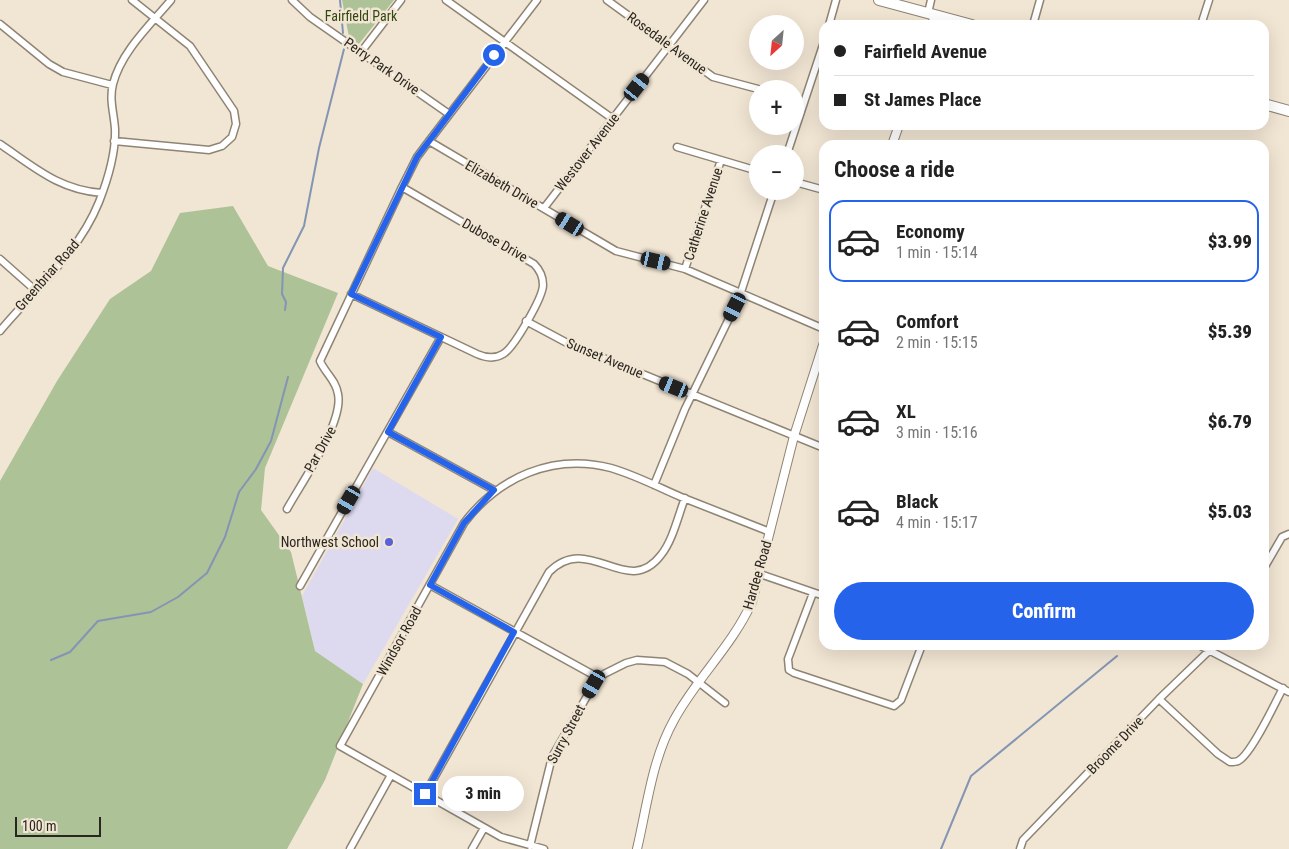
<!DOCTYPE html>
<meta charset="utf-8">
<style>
body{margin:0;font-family:"Roboto Condensed",sans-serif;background:#f2f2f2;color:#222;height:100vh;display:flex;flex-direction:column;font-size:19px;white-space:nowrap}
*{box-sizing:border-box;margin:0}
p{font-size:16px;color:#767676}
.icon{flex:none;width:28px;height:28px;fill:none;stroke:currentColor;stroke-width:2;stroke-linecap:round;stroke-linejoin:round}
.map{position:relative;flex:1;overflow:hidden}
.details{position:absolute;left:819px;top:140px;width:450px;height:510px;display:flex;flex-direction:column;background:#fff;border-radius:15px;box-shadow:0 5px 20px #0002}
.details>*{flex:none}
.banner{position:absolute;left:819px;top:20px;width:450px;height:110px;border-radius:15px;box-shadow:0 5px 20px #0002;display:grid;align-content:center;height:110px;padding:0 15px;background:#fff}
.needle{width:32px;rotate:207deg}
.fabs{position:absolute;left:749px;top:15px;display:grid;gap:10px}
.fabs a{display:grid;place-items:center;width:55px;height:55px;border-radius:50%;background:#fff;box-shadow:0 5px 20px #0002;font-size:25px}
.scale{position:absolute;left:15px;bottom:12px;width:86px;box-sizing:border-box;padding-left:5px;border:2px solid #2a261f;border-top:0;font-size:14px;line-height:18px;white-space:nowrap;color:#2a261f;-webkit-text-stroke:4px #f1e5d3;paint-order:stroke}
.end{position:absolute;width:22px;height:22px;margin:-11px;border:6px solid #2563eb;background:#fff;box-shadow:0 0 0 2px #fff}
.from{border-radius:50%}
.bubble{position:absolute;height:35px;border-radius:18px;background:#fff;box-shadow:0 5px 20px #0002;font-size:16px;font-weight:800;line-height:35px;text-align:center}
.car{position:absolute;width:15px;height:30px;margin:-15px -8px;border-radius:6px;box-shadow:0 0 4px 1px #0007;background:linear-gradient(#222 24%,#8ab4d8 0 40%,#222 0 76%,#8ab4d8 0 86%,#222 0)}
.banner b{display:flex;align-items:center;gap:18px;height:48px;font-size:19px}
.banner b+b{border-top:1px solid #e0e0e0}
.banner i{width:12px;height:12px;background:#222}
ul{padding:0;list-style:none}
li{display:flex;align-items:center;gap:15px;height:82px;margin:0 10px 8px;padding:0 5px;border:2px solid transparent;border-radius:15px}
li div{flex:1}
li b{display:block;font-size:19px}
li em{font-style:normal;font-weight:800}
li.current{border-color:#2563eb}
li>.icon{width:45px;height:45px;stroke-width:1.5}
h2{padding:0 15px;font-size:22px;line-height:60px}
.cta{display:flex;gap:10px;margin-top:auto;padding:10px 15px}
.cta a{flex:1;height:58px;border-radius:30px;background:#2563eb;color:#fff;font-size:20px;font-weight:800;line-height:58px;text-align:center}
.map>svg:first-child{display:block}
.education{fill:#dddaf0}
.green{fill:#aec297}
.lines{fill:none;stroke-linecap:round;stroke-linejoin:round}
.stream{stroke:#8395b3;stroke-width:2}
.minor-casing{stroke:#8f8474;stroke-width:9}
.tertiary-casing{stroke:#8f8474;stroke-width:10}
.primary-casing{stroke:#8f8474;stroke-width:12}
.minor{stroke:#fff;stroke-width:6}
.tertiary{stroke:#fff;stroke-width:8}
.primary{stroke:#fff;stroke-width:10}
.route{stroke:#2563eb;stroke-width:6}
.poi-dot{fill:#5761d8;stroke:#f1e5d3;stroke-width:2}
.labels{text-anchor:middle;stroke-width:5;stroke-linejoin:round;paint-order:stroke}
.park-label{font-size:14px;fill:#324711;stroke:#f1e5d3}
.street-label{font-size:14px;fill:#2a261f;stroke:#f1e5d3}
.poi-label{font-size:14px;fill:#2a261f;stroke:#f1e5d3;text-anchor:end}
</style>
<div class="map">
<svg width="1289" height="849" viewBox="0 0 1289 849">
<rect width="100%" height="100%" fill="#f1e5d3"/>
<path class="education" d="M373,468L458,519L363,684L315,651L302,596Z"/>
<path class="green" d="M342,0H394L358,45L349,37Z
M233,206L268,266L338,293L265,468L261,510L291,552L315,651L363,684L325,780L287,849H0V481L57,381L110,299L151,271L180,213Z"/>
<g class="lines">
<path class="stream" d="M340,0L343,33
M285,310L286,302L282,294L283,268L304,226L319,148L344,49
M51,660L70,652L98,621L151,612L178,597L207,573L225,537L239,492L256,469L271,441L288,377
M941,849L971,776L1117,656"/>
<g class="minor-casing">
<path id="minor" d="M292,0L310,17L449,114
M446,0L613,119
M607,0L713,77L758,89
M928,13L931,0
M0,24L49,64L63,72L112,85
M829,25L836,0
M1033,25L1040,0
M1201,25L1209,0
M361,52L401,0
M114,141L209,150L222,146L232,137L236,124L234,111L190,46L132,0
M429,141L616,251L685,269L824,329
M0,144C34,167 59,190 102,193
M677,147L758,171
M787,154L824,42
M795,182L824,190
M544,208L704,0
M0,259L35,290
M685,269L721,160
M351,294L477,354C486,358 495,359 503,354C514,348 543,297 543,285C543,276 540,270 534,264L402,187
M526,321L569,344L824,448
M0,331C35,289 78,254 99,202C108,179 116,153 115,129C114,113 109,100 113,84C121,52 150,25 171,0
M388,432L494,490
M654,485L685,409L739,298L774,191
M287,509C302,482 344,422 338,394C336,380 325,373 320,361L402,187L417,157L429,141L537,0
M1264,568L1282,537L1289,534
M760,574L824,596
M430,585L599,678
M300,586L441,337
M813,593L788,659L789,670L794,673L894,706L901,700L922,645
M1199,645L1289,692
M1159,699L1218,754L1230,762C1233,762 1236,762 1238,761C1251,755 1275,703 1283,688
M425,794L549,572C589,531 627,600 661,555C673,540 678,516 685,498
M530,846L552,757L594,684L604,674L626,663L637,660L665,662L688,674L725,703
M350,849L391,775
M472,849L484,828
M544,849L501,837L340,746L464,523C499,477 553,453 611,468C635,475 658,487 681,497C711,509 740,520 770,532
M1020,849L1023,840L1159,699L1215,645"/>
</g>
<g class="tertiary-casing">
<path id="tertiary" d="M932,25L935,15
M892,145L899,125
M637,849C647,807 652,759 674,720C696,679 732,646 752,602L794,436L824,342"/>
</g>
<g class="primary-casing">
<path id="primary" d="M879,0L972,25
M1264,104L1289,111"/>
</g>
<use href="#minor" class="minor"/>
<use href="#tertiary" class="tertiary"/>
<use href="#primary" class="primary"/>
</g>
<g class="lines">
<path class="route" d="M425,794L514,632L430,585L464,523L494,490L388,432L441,337L351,294L417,157L494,55"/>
</g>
<circle class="poi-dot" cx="389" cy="542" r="5"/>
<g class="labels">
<g class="park-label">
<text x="361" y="21">Fairfield Park</text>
</g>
<g class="street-label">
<text transform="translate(667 43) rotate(36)" y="5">Rosedale Avenue</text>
<text transform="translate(382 66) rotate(35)" y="5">Perry Park Drive</text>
<text transform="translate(587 152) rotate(-52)" y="5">Westover Avenue</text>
<text transform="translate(502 184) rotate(30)" y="5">Elizabeth Drive</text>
<text transform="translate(703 214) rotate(-72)" y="5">Catherine Avenue</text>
<text transform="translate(495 240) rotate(30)" y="5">Dubose Drive</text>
<text transform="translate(47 275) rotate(-49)" y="5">Greenbriar Road</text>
<text transform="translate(605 358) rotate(23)" y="5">Sunset Avenue</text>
<text transform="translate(320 449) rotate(-61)" y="5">Par Drive</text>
<text transform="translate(757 575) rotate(-74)" y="5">Hardee Road</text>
<text transform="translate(399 641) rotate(-61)" y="5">Windsor Road</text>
<text transform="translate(566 734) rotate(-62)" y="5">Surry Street</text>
<text transform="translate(1115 745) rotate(-46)" y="5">Broome Drive</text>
</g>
<g class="poi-label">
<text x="379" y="547">Northwest School</text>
</g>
</g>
</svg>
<div class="fabs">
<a><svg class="needle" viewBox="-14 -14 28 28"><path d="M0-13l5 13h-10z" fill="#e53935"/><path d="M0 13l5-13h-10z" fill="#767676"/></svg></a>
<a>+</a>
<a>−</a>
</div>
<div class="scale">100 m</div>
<i class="end from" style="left:494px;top:55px"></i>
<i class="end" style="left:425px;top:794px"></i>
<div class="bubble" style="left:442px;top:776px;width:82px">3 min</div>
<i class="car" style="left:637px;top:87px;rotate:38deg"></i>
<i class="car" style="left:570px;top:224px;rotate:301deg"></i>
<i class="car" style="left:656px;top:261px;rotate:103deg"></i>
<i class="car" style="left:735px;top:307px;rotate:207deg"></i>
<i class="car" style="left:674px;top:387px;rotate:292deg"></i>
<i class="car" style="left:349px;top:500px;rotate:210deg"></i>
<i class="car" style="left:594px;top:684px;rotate:210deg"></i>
<div class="banner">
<b><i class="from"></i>Fairfield Avenue</b>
<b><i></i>St James Place</b>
</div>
<section class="details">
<h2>Choose a ride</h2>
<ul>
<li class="current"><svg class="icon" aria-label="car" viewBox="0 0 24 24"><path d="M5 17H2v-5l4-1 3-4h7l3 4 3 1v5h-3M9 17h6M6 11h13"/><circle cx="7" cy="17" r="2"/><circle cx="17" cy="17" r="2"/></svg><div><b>Economy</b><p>1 min · 15:14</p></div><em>$3.99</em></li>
<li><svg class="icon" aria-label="car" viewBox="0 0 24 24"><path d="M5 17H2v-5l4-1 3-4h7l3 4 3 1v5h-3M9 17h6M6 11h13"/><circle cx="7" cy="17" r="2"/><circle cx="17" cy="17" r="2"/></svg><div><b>Comfort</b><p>2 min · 15:15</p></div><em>$5.39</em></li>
<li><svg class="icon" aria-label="car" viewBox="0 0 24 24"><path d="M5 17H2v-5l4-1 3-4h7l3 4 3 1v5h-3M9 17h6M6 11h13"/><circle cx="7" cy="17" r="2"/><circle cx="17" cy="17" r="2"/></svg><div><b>XL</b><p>3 min · 15:16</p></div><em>$6.79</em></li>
<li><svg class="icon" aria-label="car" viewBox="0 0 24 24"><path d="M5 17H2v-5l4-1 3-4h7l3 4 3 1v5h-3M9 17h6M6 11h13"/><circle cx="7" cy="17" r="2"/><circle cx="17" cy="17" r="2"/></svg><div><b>Black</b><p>4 min · 15:17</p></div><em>$5.03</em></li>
</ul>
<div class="cta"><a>Confirm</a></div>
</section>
</div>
